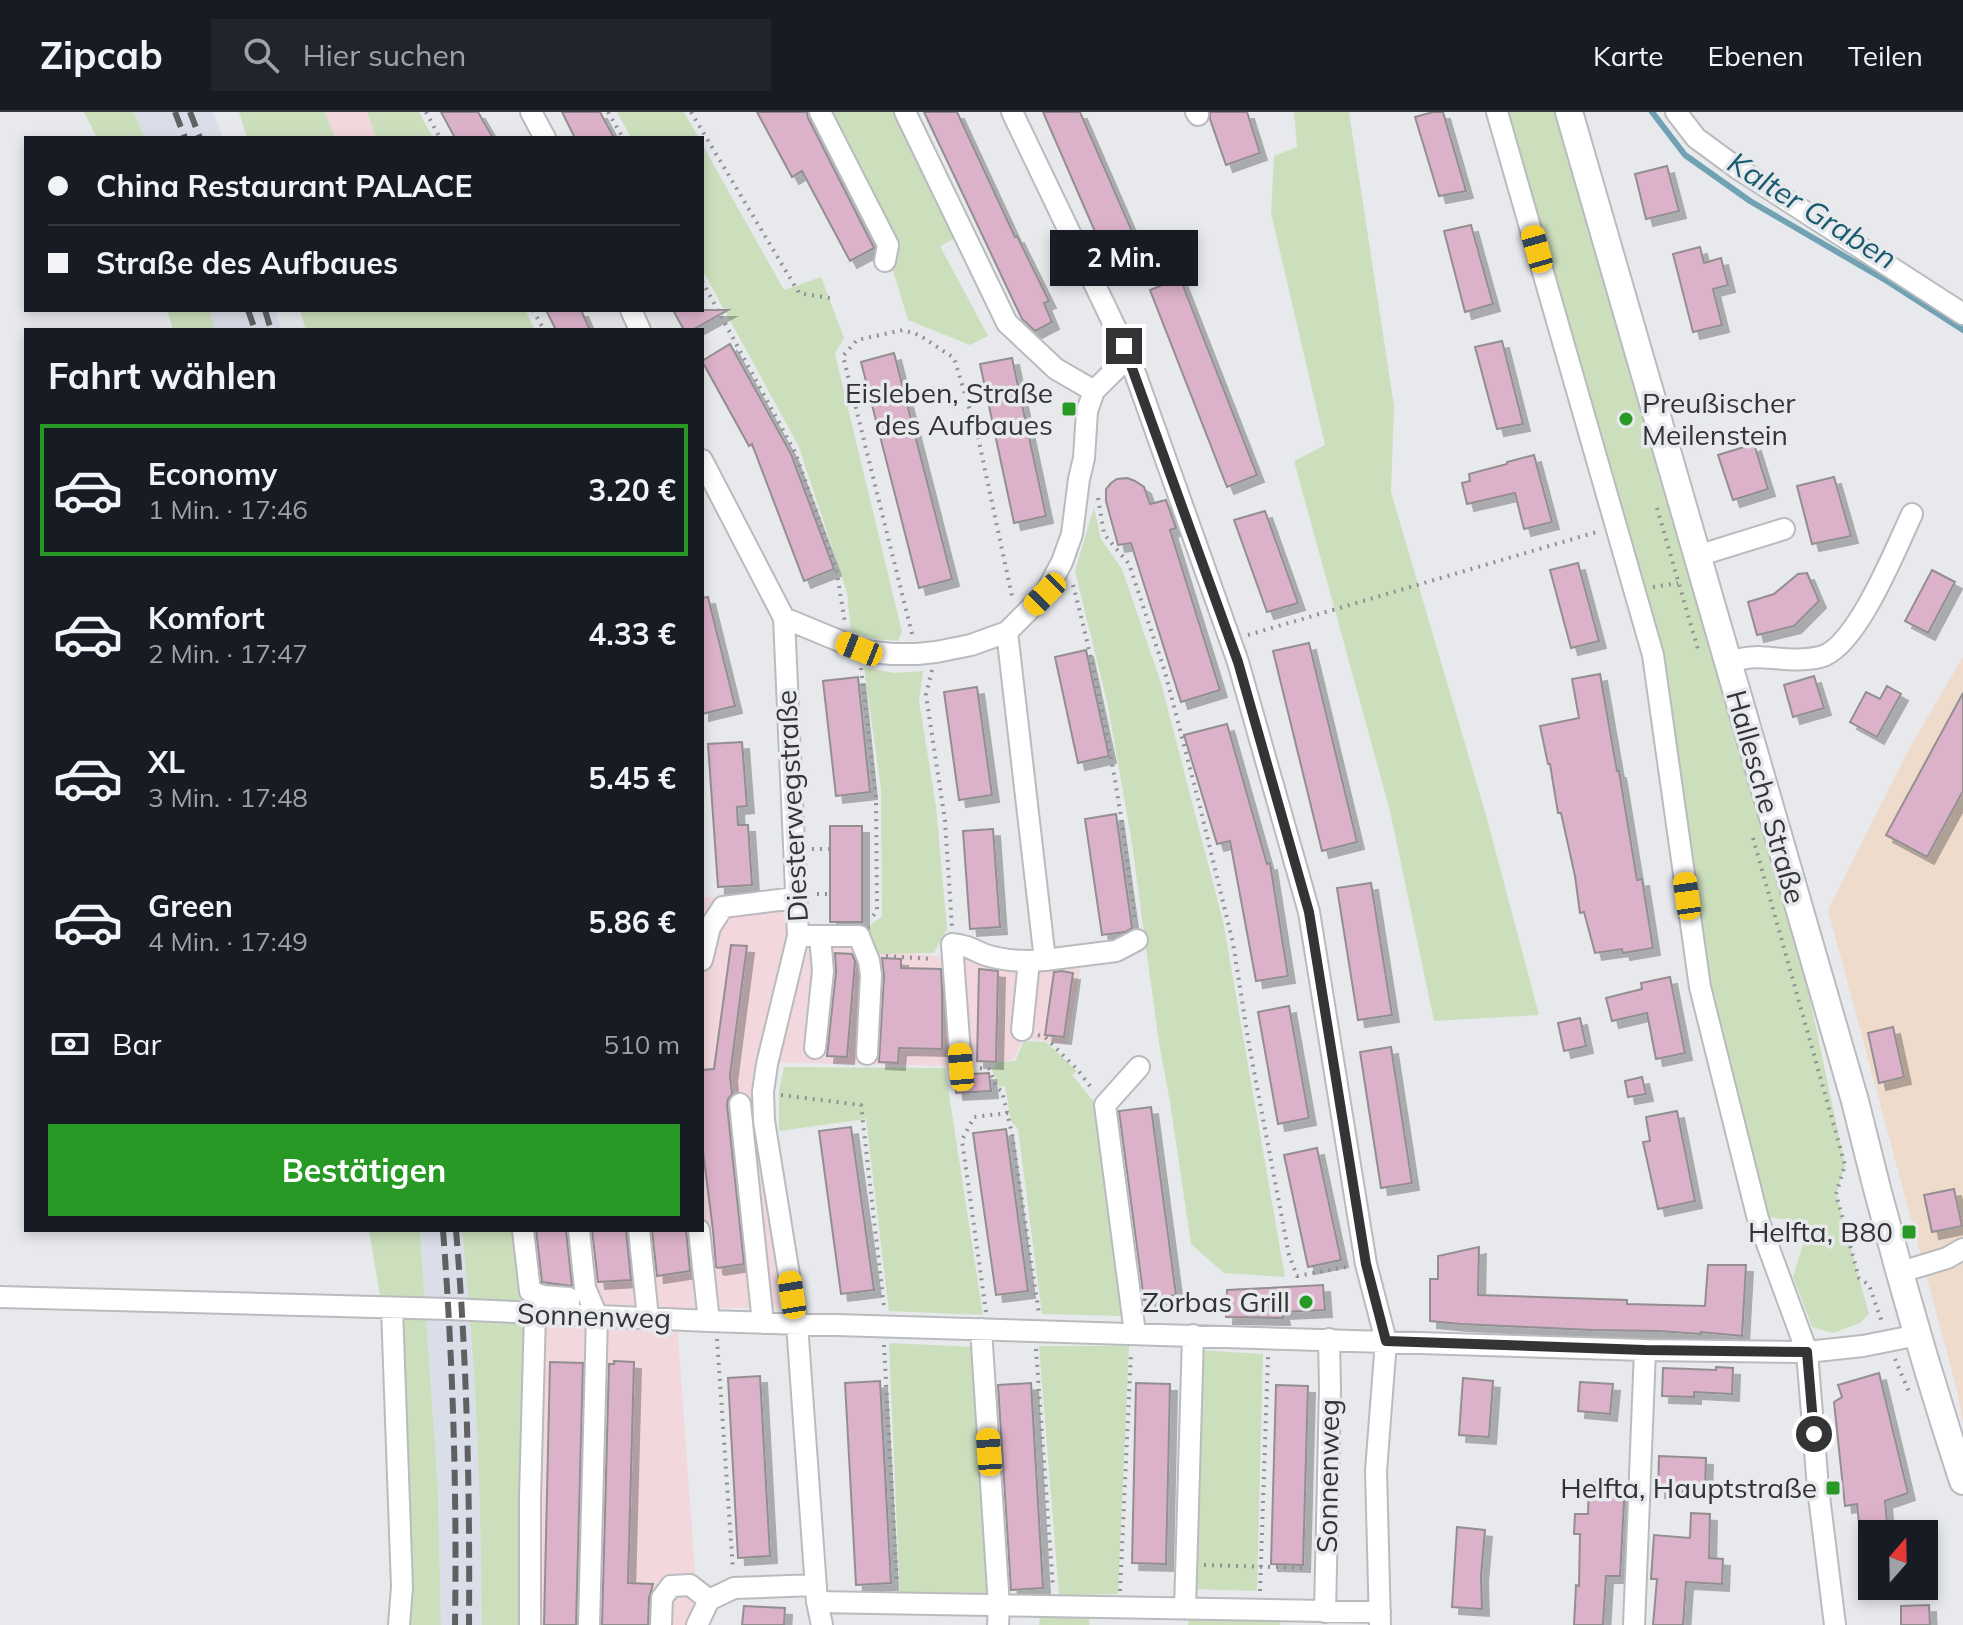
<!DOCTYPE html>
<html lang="de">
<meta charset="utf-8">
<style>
body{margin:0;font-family:Mulish,sans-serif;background:#20242c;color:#f1f3f6;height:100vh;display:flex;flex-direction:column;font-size:30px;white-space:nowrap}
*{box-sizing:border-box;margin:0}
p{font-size:26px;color:#9ea1a6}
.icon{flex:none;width:44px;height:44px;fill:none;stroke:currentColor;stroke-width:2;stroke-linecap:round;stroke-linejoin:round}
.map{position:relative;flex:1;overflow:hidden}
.drawer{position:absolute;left:24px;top:216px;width:680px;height:904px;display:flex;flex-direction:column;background:#171b24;border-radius:0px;box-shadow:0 4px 12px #0003}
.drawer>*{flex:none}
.hud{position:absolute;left:24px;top:24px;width:680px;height:176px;border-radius:0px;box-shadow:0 4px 12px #0003;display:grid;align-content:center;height:176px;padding:0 24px;background:#171b24}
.needle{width:52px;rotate:20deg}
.controls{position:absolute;left:1858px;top:1408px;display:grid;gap:16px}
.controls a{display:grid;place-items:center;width:80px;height:80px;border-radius:0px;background:#171b24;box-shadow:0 4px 12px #0003;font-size:40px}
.end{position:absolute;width:36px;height:36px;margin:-18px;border:10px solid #333435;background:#fff;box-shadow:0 0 0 4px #fff}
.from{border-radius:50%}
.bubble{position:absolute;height:56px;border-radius:0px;background:#171b24;box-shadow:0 4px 12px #0003;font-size:26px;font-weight:700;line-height:56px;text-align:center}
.car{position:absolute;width:24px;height:48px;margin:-24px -12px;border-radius:10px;box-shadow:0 0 6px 2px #0007;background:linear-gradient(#f5c518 24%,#345 0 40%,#f5c518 0 76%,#345 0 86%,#f5c518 0)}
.hud b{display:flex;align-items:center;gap:28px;height:76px;font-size:30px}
.hud b+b{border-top:2px solid #363941}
.hud i{width:20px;height:20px;background:#f1f3f6}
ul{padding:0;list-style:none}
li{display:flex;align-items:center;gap:24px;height:132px;margin:0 16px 12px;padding:0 8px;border:4px solid transparent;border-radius:0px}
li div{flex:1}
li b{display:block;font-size:30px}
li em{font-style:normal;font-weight:700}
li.selected{border-color:#299926}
li>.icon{width:72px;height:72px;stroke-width:1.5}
h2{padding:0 24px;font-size:36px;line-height:96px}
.pay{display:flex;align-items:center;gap:20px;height:88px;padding:0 24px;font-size:30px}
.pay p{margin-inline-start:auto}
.action{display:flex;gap:16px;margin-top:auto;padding:16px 24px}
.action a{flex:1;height:92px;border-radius:0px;background:#299926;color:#fff;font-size:32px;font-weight:700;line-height:92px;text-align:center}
header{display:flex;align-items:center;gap:48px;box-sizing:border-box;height:112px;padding:0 40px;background:#171b24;border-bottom:2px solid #363941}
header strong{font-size:38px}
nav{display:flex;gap:44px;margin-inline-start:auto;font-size:28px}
.search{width:560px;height:72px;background:#20242c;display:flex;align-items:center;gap:20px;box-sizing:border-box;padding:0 28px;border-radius:0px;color:#9ea1a6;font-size:30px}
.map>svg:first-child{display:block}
.commercial{fill:#eedbcb}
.industrial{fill:#f2d7dd}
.built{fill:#dadee8}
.green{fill:#ccdfbd}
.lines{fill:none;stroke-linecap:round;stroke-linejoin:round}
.stream{stroke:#70a2b4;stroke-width:6}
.building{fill:#dcb1ca;stroke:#938f91;stroke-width:2;filter:url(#shadow)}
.minor-casing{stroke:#b9bbbf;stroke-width:24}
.major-casing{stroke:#b9bbbf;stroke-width:30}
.path{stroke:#909194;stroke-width:4;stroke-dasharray:2 6;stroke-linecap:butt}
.minor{stroke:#fff;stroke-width:20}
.major{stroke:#fff;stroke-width:26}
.rail{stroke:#5f6062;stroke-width:6;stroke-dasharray:16 8;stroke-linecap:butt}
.route{stroke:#333435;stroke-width:10}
.poi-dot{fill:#299926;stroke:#e7e9ed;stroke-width:3}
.labels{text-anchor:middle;stroke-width:7;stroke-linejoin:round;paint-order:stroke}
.poi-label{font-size:28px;fill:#333435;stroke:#e7e9ed;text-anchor:end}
.street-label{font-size:28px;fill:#333435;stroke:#e7e9ed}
.water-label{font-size:30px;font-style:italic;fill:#195b6f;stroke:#e7e9ed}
</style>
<header>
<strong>Zipcab</strong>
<div class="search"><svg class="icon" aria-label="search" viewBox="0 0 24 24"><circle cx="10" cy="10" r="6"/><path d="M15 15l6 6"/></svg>Hier suchen</div>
<nav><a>Karte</a><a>Ebenen</a><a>Teilen</a></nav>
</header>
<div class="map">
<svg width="1963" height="1513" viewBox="0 0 1963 1513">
<defs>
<filter id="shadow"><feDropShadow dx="7" dy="7" stdDeviation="0" flood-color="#0004"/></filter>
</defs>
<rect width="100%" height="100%" fill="#e7e9ed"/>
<path class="commercial" d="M1963,545V1311L1957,1278L1828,798L1910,635Z"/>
<path class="industrial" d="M325,0H367L376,26H335Z
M702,785H783L813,833L1080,857L1067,932L1024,926L1013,948L951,954L758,950L754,976L780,1196H676L697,1487L689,1513H523L524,1193L514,1118H702Z"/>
<path class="built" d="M134,0H213L223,26H145Z
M209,198H275L282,218H215Z
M420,1118H462L470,1193L482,1409V1513H441L438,1377Z"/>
<path class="green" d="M84,0H134L145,26H97Z
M239,0H325L335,26H247Z
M367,0H419L433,26H376Z
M617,0H684L699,26H631Z
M829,0H895L959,124L940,134L988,224L970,233L908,208L891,152L899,139Z
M1294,0H1349L1394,294L1391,380L1486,703L1539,903L1434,909L1390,699L1294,349L1325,333L1271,101L1274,44L1297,35Z
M1509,0H1557L1804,859L1845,1053L1836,1082L1869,1202L1860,1211L1833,1221L1812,1215L1793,1165L1807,1119L1790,1108L1767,1105L1713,905L1663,540Z
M702,32L784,178L821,165L844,226L835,242L902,520L898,529L876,527L851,519L847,481L799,335L702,157Z
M167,198H209L215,218H173Z
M300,198H525L535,218H306Z
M1094,395L1101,427L1122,457L1161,571L1223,809L1285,1165L1224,1161L1191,1132L1170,990L1159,931L1131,725L1108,594L1075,459Z
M864,555L893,561L923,559L919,589L936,694L947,817L934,841L870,842L865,828L867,816L882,804L881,677Z
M1024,929L1046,930L1077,959L1072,963L1099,996L1124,1204L1042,1202L1018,1017L1011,1009L1005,974L999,975L992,958L998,950L1015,949Z
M784,955L945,956L983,1203L889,1199L866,1007L779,1019V979Z
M369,1118H420L438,1377L441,1513H407L381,1190Z
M462,1118H514L524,1193L523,1513H482C481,1381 476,1249 462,1118Z
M889,1231L976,1235L992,1469L988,1488L900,1486Z
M1039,1234H1129L1118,1482L1059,1483Z
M1199,1238L1263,1242L1257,1479L1191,1477Z
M1040,1503L1090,1504L1089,1513H1039Z
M1189,1504L1281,1505L1280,1513H1188Z"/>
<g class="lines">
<path class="stream" d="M1652,0L1685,43L1750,89L1887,169L1963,218"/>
</g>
<path class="building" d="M441,0H478L493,26H455Z
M562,0H600L614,26H575Z
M757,0H807L808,6L874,136L850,149L802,59L792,65Z
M924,0H957L1015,125L1017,124L1049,189L1044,191L1052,210L1035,219L1022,207Z
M1043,0H1080L1144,147L1113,161Z
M1210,0H1247L1260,41L1226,53L1210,7Z
M1433,0H1443L1466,79L1439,84L1415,5Z
M1667,54L1679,99L1646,107L1635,62Z
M1471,113L1493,192L1465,200L1444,119Z
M1700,135L1704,151L1721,146L1728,173L1713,177L1722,213L1693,220L1673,142Z
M1180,166L1257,363L1227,375L1150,178Z
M546,198H581L590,218H556Z
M673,198H728L692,218H684Z
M1502,229L1523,312L1497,317L1475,235Z
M730,232L791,342L834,457L804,469L752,332L749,334L702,249Z
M894,241L952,467L919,476L861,250Z
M1012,246L1046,404L1014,411L980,252Z
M1754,332L1768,377L1733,388L1718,343Z
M1534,343L1552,410L1524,417L1515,381L1467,392L1462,371L1470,369L1469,362L1507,352V350Z
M1834,365L1851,424L1812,432L1797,374Z
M1127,366L1135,369L1144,375L1150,392L1166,388L1176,416L1170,418L1220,578L1181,590L1131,431L1118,433L1106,389V377L1111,371L1117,367Z
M1265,399L1298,491L1267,500L1234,408Z
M1578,451L1599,529L1571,536L1550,458Z
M1932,458L1955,470L1928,521L1905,509Z
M1807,461L1819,489L1794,514L1757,523L1748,490L1774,482L1798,462Z
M708,485L735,594L702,602V486Z
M1309,531L1357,730L1322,739L1273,539Z
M1086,538L1109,644L1078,651L1055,545Z
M1600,562L1617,659H1619L1637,768L1642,767L1653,836L1623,841L1622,837L1595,841L1584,800L1580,801L1575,764L1561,701H1558L1550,652H1548L1540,614L1579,606L1572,567Z
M1814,564L1824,596L1793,605L1784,573Z
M858,565L870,680L836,684L823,569Z
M1887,574L1901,582L1877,625L1850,610L1866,580L1880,587Z
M977,575L992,683L959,688L944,580Z
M1963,581V679L1927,745L1886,723Z
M1227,612L1267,752L1270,751L1288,864L1256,869L1230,729L1217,732L1184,623Z
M742,630L747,694L737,695L738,713H748L752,773L718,775L708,632Z
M1116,702L1132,816L1125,820L1102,823L1085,707Z
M830,714H862V810H830Z
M993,717L1000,815L970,817L963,719Z
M1371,771L1392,903L1358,908L1337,776Z
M731,833L747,834L730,963L732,982L728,987L727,993L744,1152L718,1156L716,1155L713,1118L702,1032V958L714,957Z
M835,841L852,842L855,849L847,945L827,944L836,860Z
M882,846L901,847V856L941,857L942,880V937L899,936L898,951L879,950L884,864Z
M979,857L998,859L996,950L977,949Z
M1061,859L1073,861L1064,925L1045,923L1054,860Z
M1670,865L1685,941L1656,947L1647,901L1612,909L1606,886L1642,877L1641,871Z
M1289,894L1309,1006L1278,1012L1258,900Z
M1580,906L1586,934L1564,939L1558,911Z
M1893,915L1904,965L1879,971L1868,921Z
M1391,935L1412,1071L1381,1076L1360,940Z
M989,961L991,979L956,981L955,966L963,968L971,962Z
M1642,965L1646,982L1628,985L1625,969Z
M1151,995L1176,1183L1144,1188L1119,999Z
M1677,999L1695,1089L1658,1097L1643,1030L1650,1029L1646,1005Z
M851,1015L874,1178L841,1182L819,1019Z
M1006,1017L1028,1179L996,1183L973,1021Z
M1317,1036L1341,1148L1308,1155L1284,1043Z
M1954,1077L1962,1114L1932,1120L1924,1083Z
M536,1118H566L572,1174L542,1170Z
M592,1118H626L631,1168L598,1170Z
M652,1118H686L690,1159L657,1164Z
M1479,1135L1478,1183L1627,1188V1192L1705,1194L1708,1153H1746L1742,1224L1701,1220V1222L1659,1219L1592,1218L1461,1212L1430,1209V1167H1438V1144Z
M1323,1173L1325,1198L1282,1200L1283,1206L1226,1205L1227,1178Z
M614,1249L634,1250L628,1471L653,1472L649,1486L648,1513H602L609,1252H614Z
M550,1250L583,1251L576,1513H544Z
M1716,1255L1733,1256L1732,1282L1694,1280V1285L1662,1284L1663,1256L1716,1258Z
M1879,1261L1908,1381L1885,1389L1888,1422H1860L1857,1392L1845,1394L1834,1290L1842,1285L1838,1273Z
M760,1264L770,1444L738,1446L728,1266Z
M1463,1266L1493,1269L1489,1325L1459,1323Z
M880,1269L891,1471L856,1473L845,1271Z
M1580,1270L1613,1272L1610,1302L1578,1299Z
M1031,1271L1043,1476L1011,1478L998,1273Z
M1136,1271L1170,1272L1166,1452L1132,1451Z
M1276,1273L1308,1274L1303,1453L1271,1452Z
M1659,1344L1706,1346L1705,1380L1658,1379Z
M1589,1370L1625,1372L1620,1464H1606L1603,1513H1574L1576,1473L1579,1474L1580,1422H1574L1575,1402H1588Z
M1691,1401L1710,1402L1709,1446L1723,1447L1722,1472L1686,1470L1683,1513H1653L1657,1467H1651L1654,1423L1690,1426Z
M1457,1415L1485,1418L1481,1464L1482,1497L1452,1495Z
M1929,1493L1930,1513H1901V1494Z
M744,1494L785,1496L784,1513H742Z"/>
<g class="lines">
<g class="minor-casing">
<path id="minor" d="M531,0L545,26
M820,0L888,133L885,149
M905,0L1007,211L1056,257L1094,279
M1012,0L1129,244L1238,550L1309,800L1366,1152L1386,1229L1376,1359L1380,1513
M1196,0L1198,3
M1497,0L1653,543L1700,875L1758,1107L1807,1240L1818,1376L1835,1513
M1676,0L1696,26L1737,56L1963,202
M631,198L640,218
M702,348L784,506L798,824L767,952L763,980L764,1009L797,1212L817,1490L822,1513
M1697,444L1784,417
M784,506L864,539L892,542H917L936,540L971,533L1007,520L1045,482L1062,450L1072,422L1079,367L1084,346L1087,299L1094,279L1129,244
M1007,520L1045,848L1029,849L1022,918
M1727,549C1737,548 1748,545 1758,545C1779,546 1799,550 1820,545C1856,537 1896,436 1912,402
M798,824H859L869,849L871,863L867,942
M702,848L710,815L723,795L795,786
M1045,848L1116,839L1137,828
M815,936L823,859L820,824
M961,955L952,832C965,833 972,837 983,842C997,847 1014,849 1029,849
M740,992L763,1211
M523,1118L530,1179L543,1184L569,1186V1203
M579,1118L585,1176L597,1204L589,1513
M639,1118L648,1206
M699,1118L709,1209
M1901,1160L1947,1146L1963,1137
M0,1185L449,1197L709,1209L1645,1238L1807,1240L1863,1234L1918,1223
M392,1196L402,1475L399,1513
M981,1217L999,1494L998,1513
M1135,1221L1105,993L1139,955
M817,1490L1380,1500
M1185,1497L1193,1223
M1325,1500L1330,1276L1329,1227
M530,1513V1385L535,1202
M661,1513L662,1486L671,1474L690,1473L709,1488
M697,1513L709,1488L734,1476L816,1473
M1634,1513L1645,1238"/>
</g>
<g class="major-casing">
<path id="major" d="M1569,0L1855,989C1886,1117 1922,1244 1963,1369"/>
</g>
<path class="path" d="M426,0L440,26
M608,0L623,26
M691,0L799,181L835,187
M702,169L795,340L836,456L845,511
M533,198L544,218
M1098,386L1104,422L1129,452L1165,560L1199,691L1233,831L1249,933L1289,1143L1297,1164L1346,1155
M1657,396L1699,541
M1073,473C1102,583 1122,696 1135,810
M1653,475L1678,471
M912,522L843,244L857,228L903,218L919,223L954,246L978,325L1013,489
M1248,523L1600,419
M861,556L876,686L877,799L870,808
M932,558L926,583L945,709L952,815
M1753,726L1845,1053L1836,1082L1859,1166L1869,1173L1883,1213
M812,737H830
M817,782H830
M886,844L933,847
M1038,923L1045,925L1077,957L1093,978
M980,956L989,957L997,976L1002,979L1012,1022L1039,1202
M781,983L861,993L884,1195
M986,1200L962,1028L974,1005L1008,1001
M717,1227L733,1458
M884,1233L897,1471
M1036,1237L1053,1476
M1895,1247L1909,1280
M1204,1453L1307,1456
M1120,1479L1131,1240
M1260,1479L1268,1244"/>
<use href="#minor" class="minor"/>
<use href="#major" class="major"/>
<path class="rail" d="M175,0L185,26
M190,0L200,26
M248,198L255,218
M265,198L271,218
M443,1118C453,1250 457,1381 455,1513
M456,1118C467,1249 470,1381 469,1513"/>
</g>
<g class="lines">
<path class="route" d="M1124,234L1238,550L1309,800L1366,1152L1386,1229L1645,1238L1807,1240L1814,1322"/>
</g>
<g class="poi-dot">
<rect x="1061" y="289" width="16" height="16" rx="4"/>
<circle cx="1626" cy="307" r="8"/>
<rect x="1901" y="1112" width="16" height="16" rx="4"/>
<circle cx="1306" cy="1190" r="8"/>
<rect x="1825" y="1368" width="16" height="16" rx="4"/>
</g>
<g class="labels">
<g class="poi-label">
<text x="1053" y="291">Eisleben, Straße<tspan x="1053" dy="32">des Aufbaues</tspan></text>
<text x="1642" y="301" text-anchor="start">Preußischer<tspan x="1642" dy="32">Meilenstein</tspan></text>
<text x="1893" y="1130">Helfta, B80</text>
<text x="1290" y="1200">Zorbas Grill</text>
<text x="1817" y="1386">Helfta, Hauptstraße</text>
</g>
<g class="street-label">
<text transform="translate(1766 685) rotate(74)" y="10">Hallesche Straße</text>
<text transform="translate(792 694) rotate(-93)" y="10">Diesterwegstraße</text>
<text transform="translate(594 1204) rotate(2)" y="10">Sonnenweg</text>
<text transform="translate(1328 1364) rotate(-89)" y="10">Sonnenweg</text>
</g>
<g class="water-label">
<text transform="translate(1812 99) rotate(32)" y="10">Kalter Graben</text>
</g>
</g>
</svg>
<div class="controls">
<a><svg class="needle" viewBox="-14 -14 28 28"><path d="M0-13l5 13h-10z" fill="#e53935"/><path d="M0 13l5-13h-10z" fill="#9ea1a6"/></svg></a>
</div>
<i class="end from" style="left:1814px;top:1322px"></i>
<i class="end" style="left:1124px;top:234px"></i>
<div class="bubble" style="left:1050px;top:118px;width:148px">2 Min.</div>
<i class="car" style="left:1537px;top:137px;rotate:344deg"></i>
<i class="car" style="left:1045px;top:482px;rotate:224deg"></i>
<i class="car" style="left:859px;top:537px;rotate:292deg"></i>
<i class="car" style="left:1687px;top:784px;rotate:352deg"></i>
<i class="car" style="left:961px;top:955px;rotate:355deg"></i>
<i class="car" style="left:792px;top:1183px;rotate:351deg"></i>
<i class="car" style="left:989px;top:1340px;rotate:356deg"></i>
<div class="hud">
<b><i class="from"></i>China Restaurant PALACE</b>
<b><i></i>Straße des Aufbaues</b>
</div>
<section class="drawer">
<h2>Fahrt wählen</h2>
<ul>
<li class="selected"><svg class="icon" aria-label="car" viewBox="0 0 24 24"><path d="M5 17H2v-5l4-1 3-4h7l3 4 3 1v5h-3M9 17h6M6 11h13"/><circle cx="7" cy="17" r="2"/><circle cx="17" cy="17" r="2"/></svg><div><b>Economy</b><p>1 Min. · 17:46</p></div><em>3.20 €</em></li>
<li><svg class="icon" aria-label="car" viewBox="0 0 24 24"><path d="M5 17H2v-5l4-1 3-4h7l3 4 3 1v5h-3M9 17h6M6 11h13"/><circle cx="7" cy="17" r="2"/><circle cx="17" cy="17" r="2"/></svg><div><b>Komfort</b><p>2 Min. · 17:47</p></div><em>4.33 €</em></li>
<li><svg class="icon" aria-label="car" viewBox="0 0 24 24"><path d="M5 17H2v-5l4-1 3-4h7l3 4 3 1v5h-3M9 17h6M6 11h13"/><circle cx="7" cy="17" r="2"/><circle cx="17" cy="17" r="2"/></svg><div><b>XL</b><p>3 Min. · 17:48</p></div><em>5.45 €</em></li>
<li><svg class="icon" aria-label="car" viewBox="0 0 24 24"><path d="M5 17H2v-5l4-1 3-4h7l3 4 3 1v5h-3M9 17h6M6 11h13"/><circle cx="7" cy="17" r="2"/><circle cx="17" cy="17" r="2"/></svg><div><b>Green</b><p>4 Min. · 17:49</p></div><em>5.86 €</em></li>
</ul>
<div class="pay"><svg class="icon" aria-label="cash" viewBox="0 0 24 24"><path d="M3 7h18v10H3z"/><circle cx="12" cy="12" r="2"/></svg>Bar<p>510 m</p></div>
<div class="action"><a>Bestätigen</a></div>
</section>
</div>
